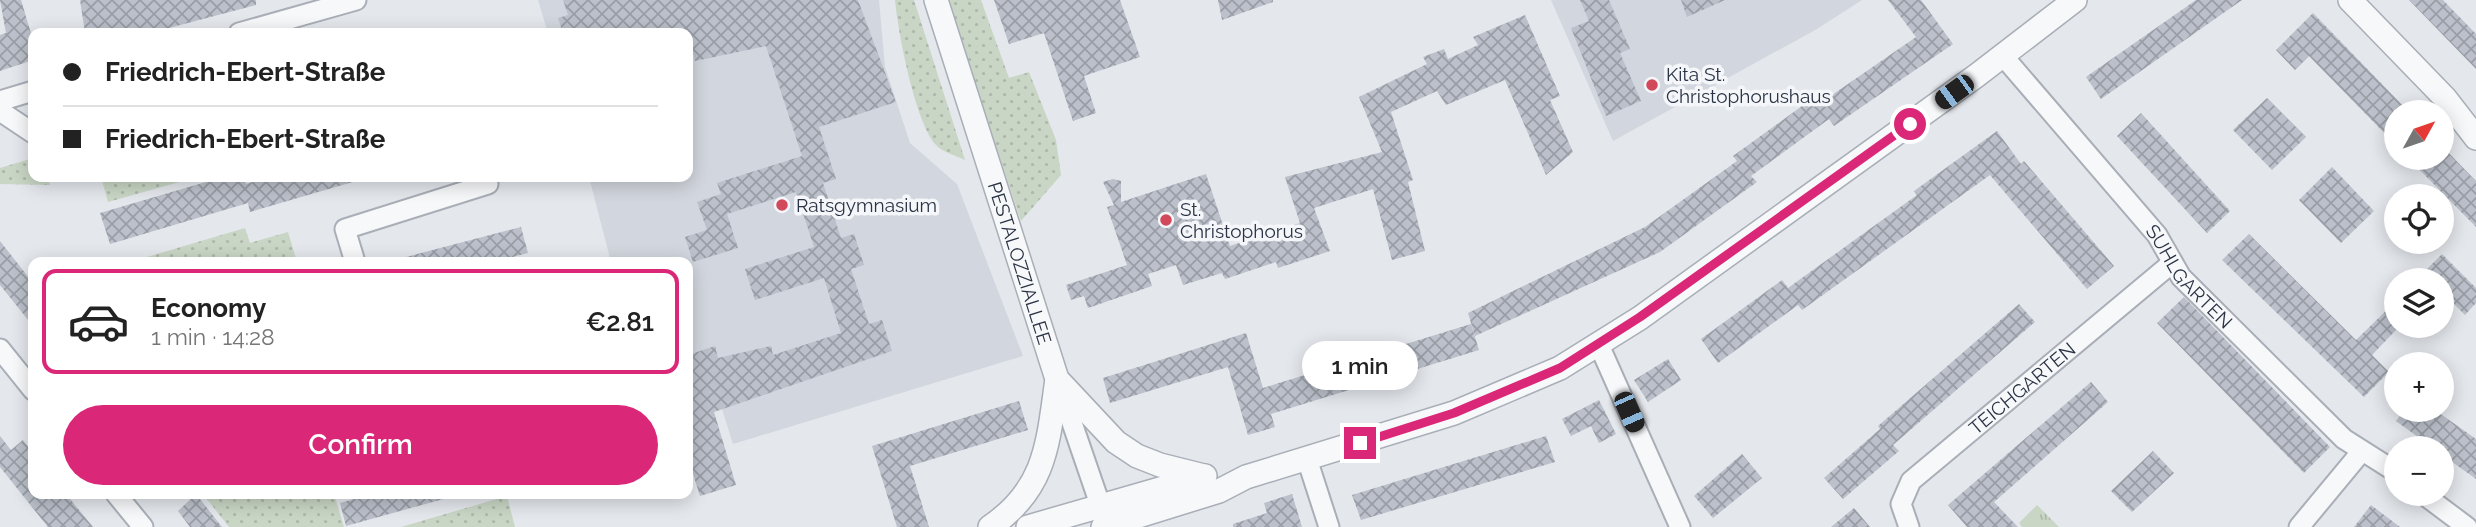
<!DOCTYPE html>
<meta charset="utf-8">
<style>
body{margin:0;font-family:Raleway,sans-serif;background:#f2f2f2;color:#222;height:100vh;display:flex;flex-direction:column;font-size:26px;white-space:nowrap}
*{box-sizing:border-box;margin:0}
p{font-size:23px;color:#767676}
.icon{flex:none;width:38px;height:38px;fill:none;stroke:currentColor;stroke-width:2;stroke-linecap:round;stroke-linejoin:round}
.map{position:relative;flex:1;overflow:hidden}
.panel{position:absolute;left:28px;top:257px;width:665px;height:242px;display:flex;flex-direction:column;background:#fff;border-radius:14px;box-shadow:0 4px 18px #0003}
.panel>*{flex:none}
.hud{position:absolute;left:28px;top:28px;width:665px;height:154px;border-radius:14px;box-shadow:0 4px 18px #0003;display:grid;align-content:center;height:154px;padding:0 35px;background:#fff}
.needle{width:46px;rotate:50deg}
.tools{position:absolute;left:2384px;top:100px;display:grid;gap:14px}
.tools a{display:grid;place-items:center;width:70px;height:70px;border-radius:50%;background:#fff;box-shadow:0 4px 18px #0003;font-size:35px}
.end{position:absolute;width:32px;height:32px;margin:-16px;border:9px solid #db2777;background:#fff;box-shadow:0 0 0 4px #fff}
.from{border-radius:50%}
.bubble{position:absolute;height:49px;border-radius:24px;background:#fff;box-shadow:0 4px 18px #0003;font-size:23px;font-weight:600;line-height:49px;text-align:center}
.car{position:absolute;width:21px;height:42px;margin:-21px -10px;border-radius:9px;box-shadow:0 0 5px 2px #0007;background:linear-gradient(#222 24%,#8ab4d8 0 40%,#222 0 76%,#8ab4d8 0 86%,#222 0)}
.hud b{display:flex;align-items:center;gap:24px;height:66px;font-size:26px}
.hud b+b{border-top:2px solid #e0e0e0}
.hud i{width:18px;height:18px;background:#222}
ul{padding:12px 0 0;list-style:none}
li{display:flex;align-items:center;gap:21px;height:105px;margin:0 14px 10px;padding:0 21px;border:4px solid transparent;border-radius:14px}
li div{flex:1}
li b{display:block;font-size:26px}
li em{font-style:normal;font-weight:600}
li.active{border-color:#db2777}
li>.icon{width:63px;height:63px;stroke-width:1.5}
.cta{display:flex;gap:14px;margin-top:auto;padding:14px 35px}
.cta a{flex:1;height:80px;border-radius:42px;background:#db2777;color:#fff;font-size:28px;font-weight:600;line-height:80px;text-align:center}
.map>svg:first-child{display:block}
.built{fill:#d2d6de}
.grass{fill:url(#grass-dots)}
.park{fill:url(#park-tufts)}
.building{fill:url(#building-cross-hatch)}
.lines{fill:none;stroke-linecap:round;stroke-linejoin:round}
.minor-casing{stroke:#a9aeb7;stroke-width:23}
.tertiary-casing{stroke:#a9aeb7;stroke-width:26}
.minor{stroke:#f7f8fa;stroke-width:19}
.tertiary{stroke:#f7f8fa;stroke-width:23}
.route{stroke:#db2777;stroke-width:9}
.poi-dot{fill:#d1495b;stroke:#f4f6f9;stroke-width:2.5}
.labels{text-anchor:middle;stroke-width:7;stroke-linejoin:round;paint-order:stroke}
.poi-label{font-size:19px;fill:#2b3445;stroke:#f4f6f9;text-anchor:start}
.street-label{font-size:19px;fill:#2b3445;stroke:#f4f6f9}
</style>
<div class="map">
<svg width="2476" height="527" viewBox="0 0 2476 527">
<defs>
<pattern id="grass-dots" width="8" height="8" patternUnits="userSpaceOnUse" patternTransform="scale(1.75)"><rect width="8" height="8" fill="#c9d6c5"/><path d="M2 2h.1M6 6h.1" fill="none" stroke="#adb8ab" stroke-width="1.8" stroke-linecap="round"/></pattern>
<pattern id="park-tufts" width="24" height="20" patternUnits="userSpaceOnUse" patternTransform="scale(1.75)"><rect width="24" height="20" fill="#c9d6c5"/><path d="M3 7l-1-3M5 7V3M7 7l1-3M15 17l-1-3M17 17v-4M19 17l1-3" fill="none" stroke="#adb8ab"/></pattern>
<pattern id="building-cross-hatch" width="8" height="8" patternUnits="userSpaceOnUse" patternTransform="scale(1.75)"><rect width="8" height="8" fill="#bbc0ca"/><path d="M0 0l8 8M0 8l8-8" fill="none" stroke="#989da6"/></pattern>
</defs>
<rect width="100%" height="100%" fill="#e4e7ec"/>
<path class="built" d="M538,0H879L885,67L910,143L957,184L1023,356L733,444L722,409L716,411L713,404L688,412V262H611L589,177H688V33H548Z
M1551,0H1862L1817,29L1613,141Z"/>
<path class="grass" d="M895,0H914L965,160C957,156 942,152 936,145C915,122 898,32 895,0Z
M947,0H981L1009,78L1029,72L1056,140L1061,175L1021,221Z
M33,158V177H48L50,185L0,184V168Z
M101,177H197L108,202Z
M245,228L250,243L288,232L297,262H149L147,257Z
M203,494H345L335,497L344,527H229Z
M507,496L515,527H401Z"/>
<path class="park" d="M2037,505L2059,527H2022L2019,523Z"/>
<path class="building" d="M0,0H21L33,40V60L0,71V35L6,33Z
M80,0H256V5L150,33H85Z
M563,0H858L896,102L819,127L836,179L823,183L841,238L854,234L864,265L851,269L869,324L882,320L892,351L714,412L736,485L700,496L688,458V355L715,346L718,358L771,346L773,355L841,333L824,278L755,300L745,269L814,247L796,192L727,214L738,248L693,262L685,237L707,230L697,202L721,194L717,183L802,156L766,46L695,61L688,33H563L558,18L568,15Z
M994,0H1120L1140,57L1084,76L1096,113L1073,121L1044,33L1009,44Z
M1218,0H1273V2L1222,20Z
M1580,0H1609L1630,49L1620,53L1641,101L1606,116L1571,28L1589,21Z
M1681,0H1725L1687,17Z
M1888,0H1921L1953,44L1834,126L1829,119L1751,176L1757,182L1660,252L1475,336L1468,313L1645,227L1737,161L1733,156L1813,98L1819,104L1916,37Z
M2196,0H2242L2101,99L2086,77Z
M2409,0H2443L2476,34V69Z
M2313,13L2409,112H2396V145L2309,56L2295,70L2276,50Z
M1525,15L1560,96L1550,100L1573,152L1546,175L1505,80L1446,105L1437,91L1391,112L1413,180L1408,182L1425,251L1392,260L1373,189L1314,208L1330,251L1278,268L1276,262L1225,279L1222,273L1183,285L1176,265L1148,274L1152,286L1088,308L1084,296L1071,300L1066,285L1127,265L1107,207L1114,205L1103,182L1113,179L1121,181V202L1206,174L1230,246L1300,223L1285,177L1382,152L1359,97L1427,64L1423,57L1444,49L1448,59L1478,45L1473,37Z
M2267,98L2306,137L2272,170L2233,130Z
M2141,113L2230,211L2207,233L2117,136Z
M1997,131L2021,164L2024,161L2114,266L2087,289L1990,175L1802,310L1798,305L1718,363L1701,339L1782,280L1788,288L1917,195L1914,191Z
M2441,145L2476,181V227L2408,158H2441Z
M2332,167L2374,211L2341,243L2299,200Z
M223,177H244L246,184L270,177H356V181L250,212L248,203L110,244L100,213Z
M521,227L528,253L493,262H407L406,257Z
M2249,234L2356,340L2396,301V330L2372,355L2389,372L2364,397L2222,260Z
M0,241L33,283V326L0,285Z
M2442,254L2476,288V303L2465,315L2441,291V280H2416Z
M2184,297L2330,447L2304,473L2157,323Z
M2019,304L2035,322L1893,445L1899,451L1843,499L1824,478L1880,429L1878,426Z
M1471,324L1479,350L1271,414L1275,427L1248,435L1228,367L1110,403L1103,378L1246,333L1263,388Z
M1668,359L1681,380L1648,402L1634,380Z
M2091,382L2108,402L1994,502L2018,527H1967L1948,505Z
M1599,400L1616,434L1599,443L1591,426L1571,436L1562,419Z
M1019,401L1028,430L910,466L929,527H897L872,446Z
M2404,410H2435L2476,439V479L2441,454V448H2433L2396,421Z
M0,436L11,450L23,440L33,453V494H66L93,527H48L0,467Z
M1546,436L1555,462L1361,520L1352,495Z
M2153,451L2174,473L2132,512L2111,491Z
M1742,454L1762,478L1713,518L1694,496Z
M196,494L222,527H190L178,511Z
M372,494H446L447,498L346,526L340,503Z
M1292,494L1302,527H1233V524L1267,513L1264,503Z
M2371,505L2400,527H2354Z
M1854,508L1870,527H1831Z"/>
<g class="lines">
<g class="minor-casing">
<g id="minor">
<path d="M239,33L356,0"/>
<path id="s1" d="M2003,56L2157,235L2181,277L2344,439L2396,472"/>
<path d="M0,101L33,91"/>
<path d="M0,111L33,133"/>
<path d="M355,262L345,229L488,184"/>
<path d="M1599,345L1680,527"/>
<path d="M0,349L33,390"/>
<path d="M1058,382L1105,519"/>
<path d="M1307,459L1329,527"/>
<path d="M116,494L143,527"/>
<path d="M2423,494L2467,527"/>
<path id="s2" d="M1909,527L1901,504L1911,481L2172,263"/>
<path d="M2299,527L2362,451"/>
</g>
</g>
<g class="tertiary-casing">
<g id="tertiary">
<path id="s3" d="M936,0L1057,379L1116,442L1137,456L1160,465L1204,476"/>
<path d="M2350,0L2445,98L2476,138"/>
<path d="M990,527C1047,488 1048,442 1057,379"/>
<path d="M1028,527L1205,476"/>
<path d="M1103,527L1219,491L1246,477L1454,413L1560,368L1640,318L1976,76L2075,0"/>
</g>
</g>
<use href="#minor" class="minor"/>
<use href="#tertiary" class="tertiary"/>
</g>
<g class="lines">
<path class="route" d="M1360,443L1454,413L1560,368L1640,317L1910,124"/>
</g>
<g class="poi-dot">
<circle cx="1652" cy="85" r="7"/>
<circle cx="782" cy="205" r="7"/>
<circle cx="1166" cy="220" r="7"/>
</g>
<g class="labels">
<g class="poi-label">
<text x="1666" y="81">Kita St.<tspan x="1666" dy="22">Christophorushaus</tspan></text>
<text x="796" y="212">Ratsgymnasium</text>
<text x="1180" y="216">St.<tspan x="1180" dy="22">Christophorus</tspan></text>
</g>
<g class="street-label">
<text dy="7" stroke="none"><textPath href="#s3" startOffset="276">PESTALOZZIALLEE</textPath></text>
<text dy="7" stroke="none"><textPath href="#s1" startOffset="289">SUHLGARTEN</textPath></text>
<text dy="7" stroke="none"><textPath href="#s2" startOffset="194">TEICHGARTEN</textPath></text>
</g>
</g>
</svg>
<div class="tools">
<a><svg class="needle" viewBox="-14 -14 28 28"><path d="M0-13l5 13h-10z" fill="#e53935"/><path d="M0 13l5-13h-10z" fill="#767676"/></svg></a>
<a><svg class="icon" aria-label="locate" viewBox="0 0 24 24"><circle cx="12" cy="12" r="6"/><path d="M12 2v4M12 18v4M2 12h4M18 12h4"/></svg></a>
<a><svg class="icon" aria-label="layers" viewBox="0 0 24 24"><path d="M12 4l9 5-9 5-9-5zM3 14l9 5 9-5"/></svg></a>
<a>+</a>
<a>−</a>
</div>
<i class="end from" style="left:1910px;top:124px"></i>
<i class="end" style="left:1360px;top:443px"></i>
<div class="bubble" style="left:1302px;top:341px;width:116px">1 min</div>
<i class="car" style="left:1954px;top:92px;rotate:234deg"></i>
<i class="car" style="left:1629px;top:412px;rotate:156deg"></i>
<div class="hud">
<b><i class="from"></i>Friedrich-Ebert-Straße</b>
<b><i></i>Friedrich-Ebert-Straße</b>
</div>
<section class="panel">
<ul>
<li class="active"><svg class="icon" aria-label="car" viewBox="0 0 24 24"><path d="M5 17H2v-5l4-1 3-4h7l3 4 3 1v5h-3M9 17h6M6 11h13"/><circle cx="7" cy="17" r="2"/><circle cx="17" cy="17" r="2"/></svg><div><b>Economy</b><p>1 min · 14:28</p></div><em>€2.81</em></li>
</ul>
<div class="cta"><a>Confirm</a></div>
</section>
</div>
